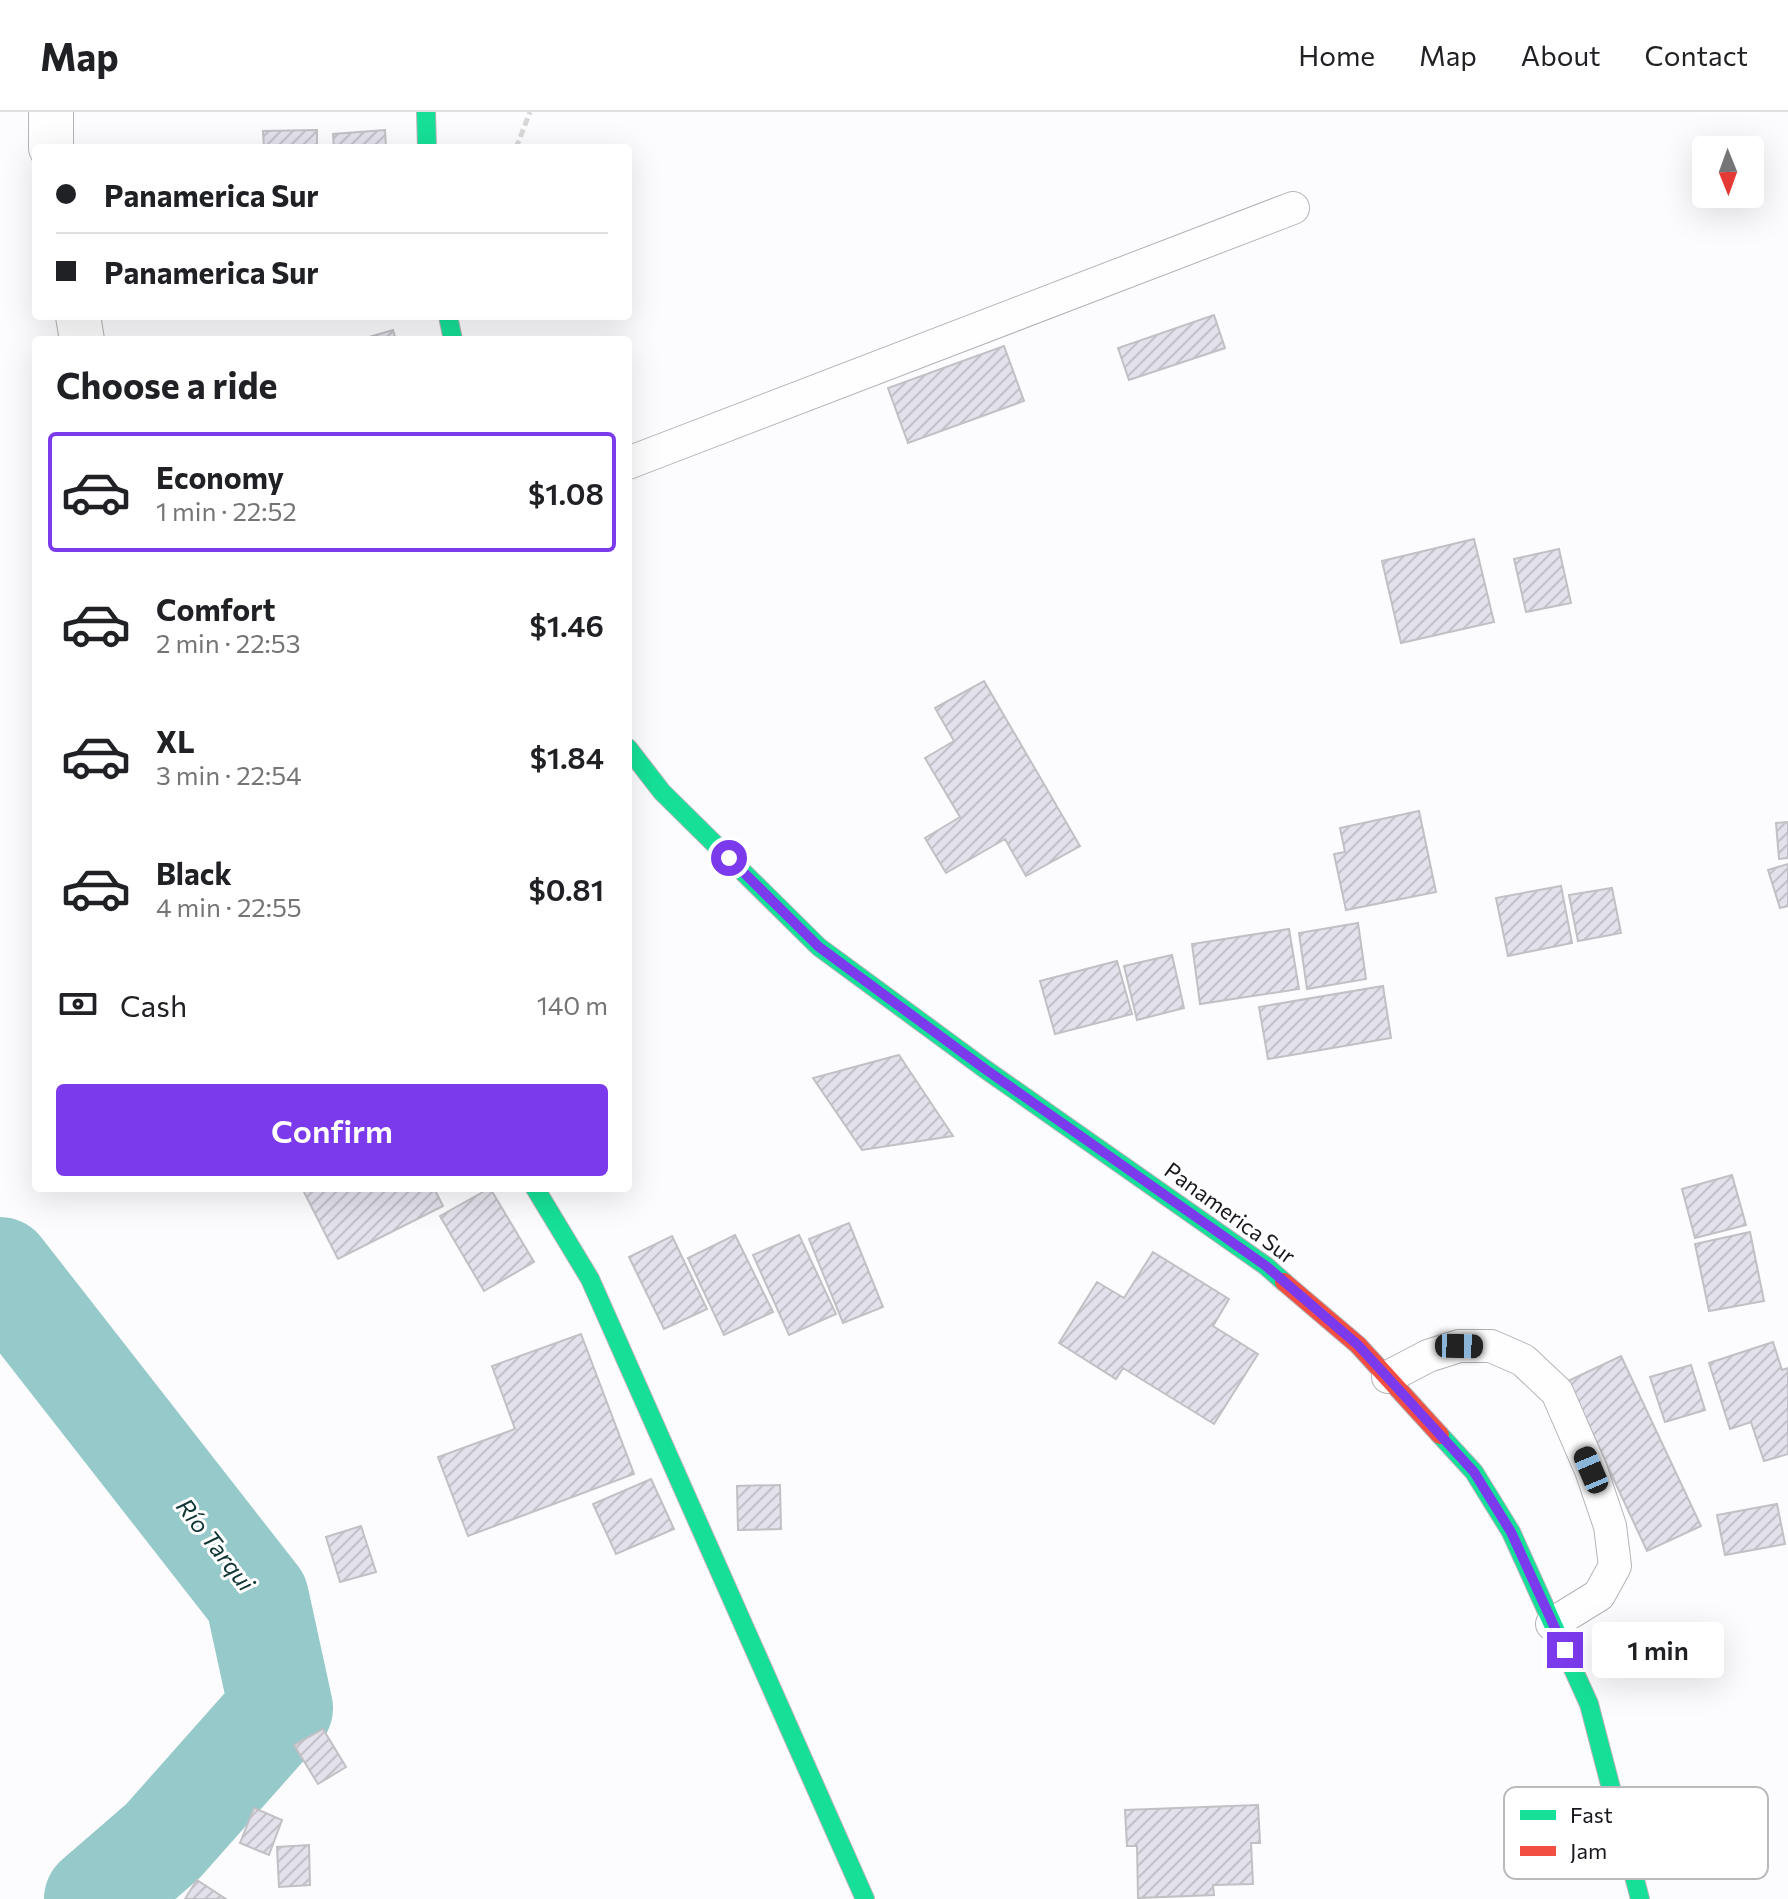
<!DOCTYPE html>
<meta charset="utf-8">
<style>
body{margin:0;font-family:Commissioner,sans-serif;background:#f2f2f2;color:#202124;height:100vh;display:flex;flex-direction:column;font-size:30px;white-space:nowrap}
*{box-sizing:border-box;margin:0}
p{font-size:26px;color:#757577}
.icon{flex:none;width:44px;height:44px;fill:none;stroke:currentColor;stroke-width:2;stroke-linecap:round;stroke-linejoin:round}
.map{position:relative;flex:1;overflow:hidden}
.details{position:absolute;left:32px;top:224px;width:600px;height:856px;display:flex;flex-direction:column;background:#fff;border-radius:8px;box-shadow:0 8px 32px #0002}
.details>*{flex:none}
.guide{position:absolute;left:32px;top:32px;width:600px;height:176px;border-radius:8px;box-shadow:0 8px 32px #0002;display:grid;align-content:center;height:176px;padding:0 24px;background:#fff}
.needle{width:52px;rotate:179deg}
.tools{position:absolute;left:1692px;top:24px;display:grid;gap:16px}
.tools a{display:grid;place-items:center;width:72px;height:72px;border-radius:8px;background:#fff;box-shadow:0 8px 32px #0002;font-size:40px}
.end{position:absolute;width:36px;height:36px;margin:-18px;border:10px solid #7c3aed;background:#fff;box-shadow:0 0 0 4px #fff}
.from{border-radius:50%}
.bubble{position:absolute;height:56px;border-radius:8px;background:#fff;box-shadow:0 8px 32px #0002;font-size:26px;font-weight:600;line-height:56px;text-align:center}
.car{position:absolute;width:24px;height:48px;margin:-24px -12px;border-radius:10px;box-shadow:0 0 6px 2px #0007;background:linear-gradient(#222 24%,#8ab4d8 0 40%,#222 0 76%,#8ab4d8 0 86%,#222 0)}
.guide b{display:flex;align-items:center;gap:28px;height:76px;font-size:30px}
.guide b+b{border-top:2px solid #e0e0e0}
.guide i{width:20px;height:20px;background:#202124}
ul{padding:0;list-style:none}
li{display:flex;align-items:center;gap:24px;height:120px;margin:0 16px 12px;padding:0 8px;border:4px solid transparent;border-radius:8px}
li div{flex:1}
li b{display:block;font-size:30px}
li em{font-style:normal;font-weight:600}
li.selected{border-color:#7c3aed}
li>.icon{width:72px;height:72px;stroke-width:1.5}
h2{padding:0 24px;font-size:36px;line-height:96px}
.pay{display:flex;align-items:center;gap:20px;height:88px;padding:0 24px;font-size:30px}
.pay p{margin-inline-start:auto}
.action{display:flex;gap:16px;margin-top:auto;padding:16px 24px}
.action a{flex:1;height:92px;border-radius:8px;background:#7c3aed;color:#fff;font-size:32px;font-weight:600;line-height:92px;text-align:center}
header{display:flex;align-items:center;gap:48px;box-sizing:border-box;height:112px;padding:0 40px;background:#fff;border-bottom:2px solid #e0e0e0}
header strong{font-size:38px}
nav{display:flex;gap:44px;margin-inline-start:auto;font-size:28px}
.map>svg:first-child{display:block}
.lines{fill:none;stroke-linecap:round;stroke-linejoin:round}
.river{stroke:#96c9ca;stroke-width:104}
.building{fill:url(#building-hatch);stroke:#c1c0c4;stroke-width:2}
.lane-casing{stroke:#b4b3b8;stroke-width:34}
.street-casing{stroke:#b4b3b8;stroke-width:46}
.fast-casing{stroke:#b4b3b8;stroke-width:20}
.jam-casing{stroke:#b4b3b8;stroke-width:20}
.path{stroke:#d8d8d8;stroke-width:5;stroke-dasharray:8 4;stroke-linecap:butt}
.lane{stroke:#fffeff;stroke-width:32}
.street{stroke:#fffeff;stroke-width:44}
.fast{stroke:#16e098;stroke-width:18}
.jam{stroke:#f24e42;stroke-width:18}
.route{stroke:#7c3aed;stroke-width:10}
.labels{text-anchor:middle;stroke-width:6;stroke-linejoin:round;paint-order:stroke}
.street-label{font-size:22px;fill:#19171e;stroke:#fff}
.water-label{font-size:24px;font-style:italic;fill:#103535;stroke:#fff}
.key{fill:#fff;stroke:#bab9bc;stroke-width:2}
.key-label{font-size:22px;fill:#19171e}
</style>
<header>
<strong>Map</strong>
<nav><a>Home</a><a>Map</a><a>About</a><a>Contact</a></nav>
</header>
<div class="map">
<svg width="1788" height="1787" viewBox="0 0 1788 1787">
<defs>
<pattern id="building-hatch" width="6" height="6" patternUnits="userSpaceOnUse" patternTransform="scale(2)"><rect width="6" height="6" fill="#e3e1eb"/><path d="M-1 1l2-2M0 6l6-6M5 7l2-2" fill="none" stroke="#c2c0c9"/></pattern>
</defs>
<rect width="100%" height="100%" fill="#fcfbfd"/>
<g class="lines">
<path class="river" d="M0,1157L257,1486L281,1596L163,1729L96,1787"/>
</g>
<path class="building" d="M317,18V36H264L263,19Z
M385,18L386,36H334L333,22Z
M1214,203L1225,236L1129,268L1118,236Z
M393,218L396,228H359Z
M1004,234L1024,289L908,331L888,276Z
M1474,427L1494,510L1401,531L1382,449Z
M1559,437L1571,491L1526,500L1514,447Z
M984,569L1080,734L1026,764L1005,727L946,761L925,726L960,705L925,646L954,629L935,596Z
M1419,699L1436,780L1346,798L1334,742L1345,740L1340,716Z
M1788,710V746L1779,747L1776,711Z
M1788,752V794L1780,796L1768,758Z
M1561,774L1572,831L1508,844L1496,786Z
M1612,776L1621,821L1578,829L1569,783Z
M1358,811L1366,867L1307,877L1299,821Z
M1289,817L1299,877L1200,892L1192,832Z
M1172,843L1184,896L1137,908L1124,854Z
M1117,849L1132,902L1055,922L1040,869Z
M1383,874L1391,926L1268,947L1259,895Z
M899,943L953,1024L862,1038L813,966Z
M1732,1063L1746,1113L1695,1126L1682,1077Z
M302,1076H434L443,1094L338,1147Z
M490,1076L534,1150L484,1179L440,1104Z
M849,1111L883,1195L843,1211L809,1127Z
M1750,1120L1764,1189L1709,1199L1695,1132Z
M735,1123L773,1200L724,1223L688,1146Z
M799,1123L836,1202L789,1223L753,1143Z
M672,1124L707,1197L664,1217L629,1145Z
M1153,1140L1229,1187L1213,1214L1258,1242L1214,1312L1123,1256L1116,1267L1059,1231L1097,1170L1124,1186Z
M581,1222L634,1362L468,1424L438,1345L515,1317L492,1254Z
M1773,1230L1782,1258L1788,1256V1342L1764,1349L1751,1310L1730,1317L1709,1251Z
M1621,1244L1701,1414L1647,1439L1568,1269Z
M1691,1253L1705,1298L1665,1310L1650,1265Z
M651,1367L674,1417L616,1442L593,1392Z
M780,1373L781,1417L738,1418L737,1374Z
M1777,1392L1785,1432L1725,1443L1717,1403Z
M361,1414L376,1460L340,1470L326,1425Z
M323,1617L346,1655L318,1672L294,1633Z
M1258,1693L1260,1731H1251L1253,1772L1213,1773L1214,1783L1138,1786L1137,1734H1127L1125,1698Z
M254,1696L282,1708L269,1743L240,1731Z
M309,1733L310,1773L279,1775L277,1735Z
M197,1768L226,1787H185Z"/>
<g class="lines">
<g class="lane-casing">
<path id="lane" d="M628,351L1293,96
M1388,1265L1428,1244L1459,1234H1491L1523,1248L1557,1280L1591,1358L1610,1414L1615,1454L1599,1483L1552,1512"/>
</g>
<g class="street-casing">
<path id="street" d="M51,36V0
M78,204L82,228"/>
</g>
<g class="fast-casing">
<path id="fast" d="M426,0L427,36
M448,204L453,228
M628,636L662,680L819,835L985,957L1266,1154L1284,1170
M535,1076L590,1167L865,1787
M1440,1323L1474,1360L1511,1420L1589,1592L1640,1787"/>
</g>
<g class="jam-casing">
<path id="jam" d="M1284,1170L1358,1233L1440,1323"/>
</g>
<path class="path" d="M516,36L530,0"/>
<use href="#lane" class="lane"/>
<use href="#street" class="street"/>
<use href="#fast" class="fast"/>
<use href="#jam" class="jam"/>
</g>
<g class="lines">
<path class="route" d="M729,746L819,835L985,957L1266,1154L1358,1233L1474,1360L1511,1420L1565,1538"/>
</g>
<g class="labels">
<g class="street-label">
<text transform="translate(1230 1101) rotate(36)" y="8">Panamerica Sur</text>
</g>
<g class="water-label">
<text transform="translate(215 1433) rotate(52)" y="8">Río Tarqui</text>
</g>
</g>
<rect x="1504" y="1675" width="264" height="92" rx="12" class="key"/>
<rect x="1520" y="1698" width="36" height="10" fill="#16e098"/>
<rect x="1520" y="1734" width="36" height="10" fill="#f24e42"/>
<g class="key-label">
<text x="1570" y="1711">Fast</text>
<text x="1570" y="1747">Jam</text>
</g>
</svg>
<div class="tools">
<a><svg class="needle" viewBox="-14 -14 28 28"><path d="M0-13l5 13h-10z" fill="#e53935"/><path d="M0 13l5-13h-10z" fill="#757577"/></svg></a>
</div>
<i class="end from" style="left:729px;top:746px"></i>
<i class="end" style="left:1565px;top:1538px"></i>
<div class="bubble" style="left:1592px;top:1510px;width:132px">1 min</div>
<i class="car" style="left:1459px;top:1234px;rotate:91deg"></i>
<i class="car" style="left:1591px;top:1358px;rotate:337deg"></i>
<div class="guide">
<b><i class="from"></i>Panamerica Sur</b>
<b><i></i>Panamerica Sur</b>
</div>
<section class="details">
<h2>Choose a ride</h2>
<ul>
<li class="selected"><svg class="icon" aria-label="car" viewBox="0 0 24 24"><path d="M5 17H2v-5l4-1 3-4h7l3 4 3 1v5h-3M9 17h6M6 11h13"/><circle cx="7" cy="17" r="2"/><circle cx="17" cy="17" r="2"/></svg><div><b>Economy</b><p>1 min · 22:52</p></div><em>$1.08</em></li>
<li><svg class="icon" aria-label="car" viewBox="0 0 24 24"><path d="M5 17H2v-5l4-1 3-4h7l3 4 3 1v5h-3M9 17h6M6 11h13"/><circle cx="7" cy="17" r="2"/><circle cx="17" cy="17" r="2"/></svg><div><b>Comfort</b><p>2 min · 22:53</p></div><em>$1.46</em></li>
<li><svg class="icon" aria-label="car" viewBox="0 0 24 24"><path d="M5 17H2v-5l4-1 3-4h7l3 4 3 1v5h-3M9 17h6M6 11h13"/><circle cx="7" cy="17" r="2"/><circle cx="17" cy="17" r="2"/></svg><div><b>XL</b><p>3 min · 22:54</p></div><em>$1.84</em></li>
<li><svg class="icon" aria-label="car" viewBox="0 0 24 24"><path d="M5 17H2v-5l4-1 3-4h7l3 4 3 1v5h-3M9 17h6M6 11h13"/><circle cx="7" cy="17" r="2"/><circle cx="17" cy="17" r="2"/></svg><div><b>Black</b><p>4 min · 22:55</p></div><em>$0.81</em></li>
</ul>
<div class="pay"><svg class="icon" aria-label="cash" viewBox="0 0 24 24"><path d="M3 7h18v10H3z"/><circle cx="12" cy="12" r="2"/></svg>Cash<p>140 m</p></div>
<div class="action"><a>Confirm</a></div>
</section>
</div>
